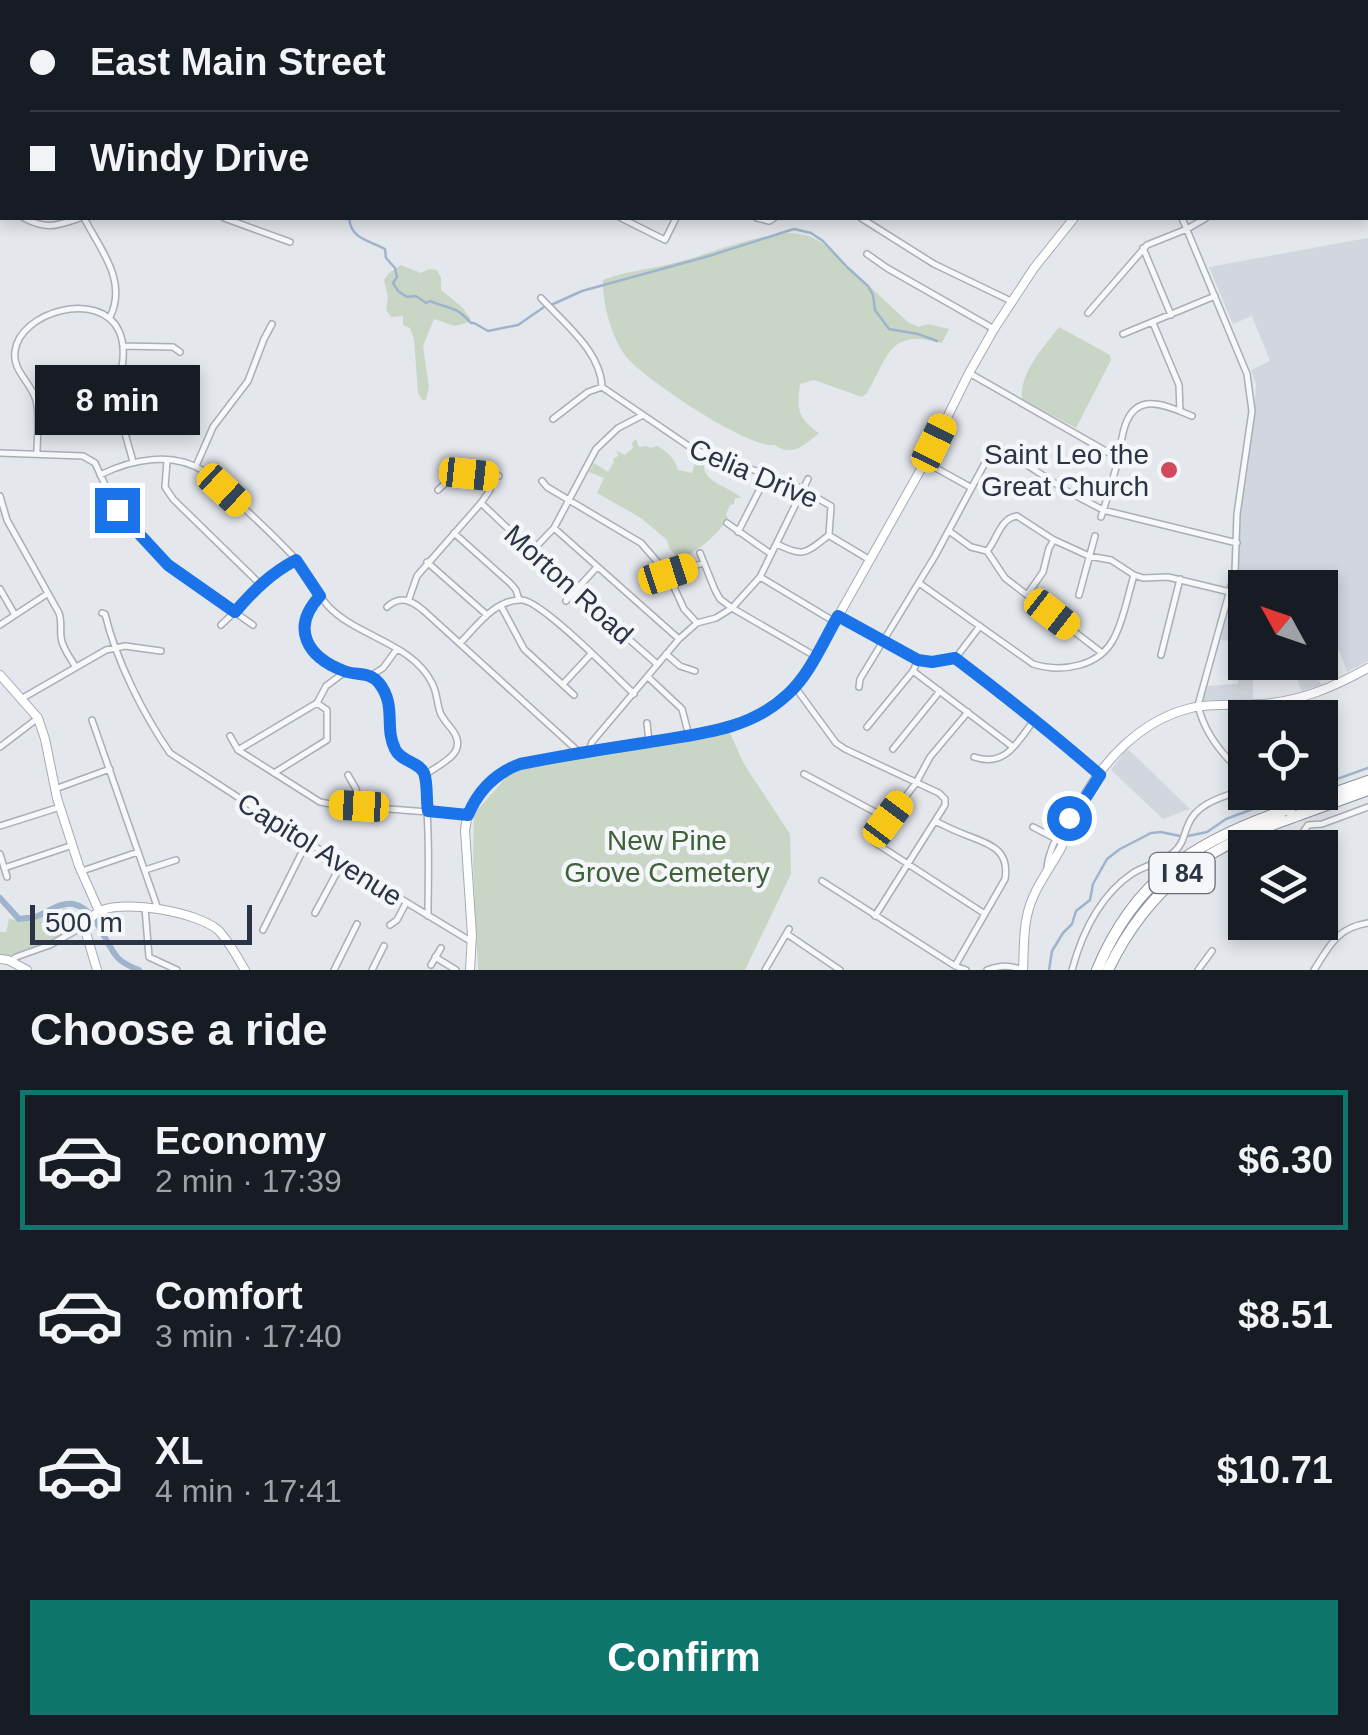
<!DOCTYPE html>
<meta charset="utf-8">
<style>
body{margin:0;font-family:Helvetica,sans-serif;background:#242831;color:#f1f3f6;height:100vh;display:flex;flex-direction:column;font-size:38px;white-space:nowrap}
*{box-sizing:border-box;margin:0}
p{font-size:32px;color:#9ea1a6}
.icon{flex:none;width:55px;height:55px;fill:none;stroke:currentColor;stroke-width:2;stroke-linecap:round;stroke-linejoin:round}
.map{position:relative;height:970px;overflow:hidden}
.details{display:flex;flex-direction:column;background:#171b24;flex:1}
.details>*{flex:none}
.banner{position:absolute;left:0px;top:0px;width:1370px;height:220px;box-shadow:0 5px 15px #0003;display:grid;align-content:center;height:220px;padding:0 30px;background:#171b24}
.needle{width:65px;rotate:310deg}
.buttons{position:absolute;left:1228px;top:570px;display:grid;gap:20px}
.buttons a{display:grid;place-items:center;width:110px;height:110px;border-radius:0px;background:#171b24;box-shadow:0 5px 15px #0003;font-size:50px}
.scale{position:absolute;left:30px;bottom:25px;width:222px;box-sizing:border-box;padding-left:10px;border:5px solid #2b3445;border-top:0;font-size:28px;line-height:35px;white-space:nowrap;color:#2b3445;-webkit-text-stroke:8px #f4f6f9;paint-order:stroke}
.end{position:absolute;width:45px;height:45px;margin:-22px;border:12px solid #1a73e8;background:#fff;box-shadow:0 0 0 5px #fff}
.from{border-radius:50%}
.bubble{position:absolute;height:70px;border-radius:0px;background:#171b24;box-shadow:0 5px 15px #0003;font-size:32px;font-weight:600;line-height:70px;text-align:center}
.car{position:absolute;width:30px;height:60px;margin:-30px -15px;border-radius:12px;box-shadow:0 0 8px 2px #0007;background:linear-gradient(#f5c518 24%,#345 0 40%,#f5c518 0 76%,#345 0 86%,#f5c518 0)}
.banner b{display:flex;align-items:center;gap:35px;height:95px;font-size:38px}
.banner b+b{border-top:2px solid #363941}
.banner i{width:25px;height:25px;background:#f1f3f6}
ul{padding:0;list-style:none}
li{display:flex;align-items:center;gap:30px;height:140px;margin:0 20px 15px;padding:0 10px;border:5px solid transparent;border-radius:0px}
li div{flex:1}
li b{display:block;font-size:38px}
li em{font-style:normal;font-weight:600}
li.current{border-color:#0f766e}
li>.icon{width:90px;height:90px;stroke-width:1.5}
h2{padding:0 30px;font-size:45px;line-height:120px}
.cta{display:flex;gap:20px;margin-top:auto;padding:20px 30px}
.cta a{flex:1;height:115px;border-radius:0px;background:#0f766e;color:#fff;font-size:40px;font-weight:600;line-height:115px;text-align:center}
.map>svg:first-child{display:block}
.built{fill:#d2d6de}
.green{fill:#c9d6c5}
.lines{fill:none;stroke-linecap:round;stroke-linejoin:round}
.stream{stroke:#9fb4cc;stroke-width:2.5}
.river{stroke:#9fb4cc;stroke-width:6}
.minor-casing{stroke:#a9aeb7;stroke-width:8}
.major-casing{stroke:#a3abb8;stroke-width:10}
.highway-casing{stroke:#8b94a3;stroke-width:12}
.minor{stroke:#f7f8fa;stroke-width:5}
.major{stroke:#fff;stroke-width:8}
.highway{stroke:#fff;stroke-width:10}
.highway-bridge-casing{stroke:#8b94a3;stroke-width:12;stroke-linecap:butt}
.highway-bridge{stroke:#fff;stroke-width:10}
.route{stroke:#1a73e8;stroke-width:12}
.poi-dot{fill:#d1495b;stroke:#f4f6f9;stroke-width:4}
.labels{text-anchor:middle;stroke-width:9;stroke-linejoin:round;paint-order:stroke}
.shield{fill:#f4f6f9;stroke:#676e7b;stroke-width:2.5}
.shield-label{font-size:25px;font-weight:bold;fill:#2b3445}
.poi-label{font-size:28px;fill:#2b3445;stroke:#f4f6f9;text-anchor:end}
.street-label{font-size:28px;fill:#2b3445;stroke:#f4f6f9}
.park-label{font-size:28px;fill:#3f6138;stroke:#f4f6f9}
</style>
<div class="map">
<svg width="1368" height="970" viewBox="0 0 1368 970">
<rect width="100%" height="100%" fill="#e4e7ec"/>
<path class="built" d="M1368,238V661L1347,672L1338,648L1330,651L1326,641L1320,643V588H1245V662L1312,663L1321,685L1302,691L1293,670L1253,673V699L1202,702L1207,686L1238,684L1242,642L1221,640L1238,562L1240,513L1255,399L1256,384L1251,370L1270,361L1252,316L1233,324L1209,267Z
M1127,749H1128L1190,809L1163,819L1111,770Z"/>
<path class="green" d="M791,233L809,236L824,244L909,323L919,327L928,324L949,329L942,343C889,329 890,353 867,393L862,397L814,380L800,384C797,410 797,417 819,433C806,444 792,458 775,445C748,449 650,382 629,360C613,343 602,303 603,280C629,270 648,270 674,263C714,253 749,236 791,233Z
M401,265L421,273L429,269L437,270L441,278V290L462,307L471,319L469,322L455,326L434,319L423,346L429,387L426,400H422L418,393L414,339L410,328L403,325V316L391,317L386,310L388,297L384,280L389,273Z
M1059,327L1110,355L1111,360L1076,428L1022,399C1019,373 1044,347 1059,327Z
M636,439L639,447L646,446L651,448L657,446C667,451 675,459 678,470L692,473L697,456L700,454L708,460L704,461C701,484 729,485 741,498H735L734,504L730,505L726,514L728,518C715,537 703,547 683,558L686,564H679V559L669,548L667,540L641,518L597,493L604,478L589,472L594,463L608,472L614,462L613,459L618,456L617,451L625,455L633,448L632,443Z
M730,733L744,764L790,834L791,874L745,970H478L473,860L474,814L510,773L520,768L574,757Z
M64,908L80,912L87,917C67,939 29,955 0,956V932H6L9,919C31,923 44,914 64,908Z"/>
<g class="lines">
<path class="stream" d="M59,2V0
M1294,2V0
M1368,149V150
M349,218C351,239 368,240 385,249L386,258L395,268L397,277L393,283L398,291L407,297L416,296L426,303L430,301C451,310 455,305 471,323H474L488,331L518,325L544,307
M551,305L582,291L709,256L794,229L811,233L823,241L847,267L868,286L873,295L875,310L889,329L918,334L937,341
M1320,785L1368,768
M1280,799L1302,792
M1188,836L1207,832L1226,819L1272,802
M1049,970L1052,951L1063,933L1072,924L1076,911L1090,900L1093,884L1107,859L1120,849L1151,833L1161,832L1180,836"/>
<path class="river" d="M0,898L19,919C23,918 32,918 35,917C48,913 59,902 73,904C98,909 103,942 118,958C124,964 131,967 139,970"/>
<g class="minor-casing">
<path id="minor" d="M264,0L268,2
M987,0L1036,2
M274,2L275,0
M324,2L325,0
M390,2V0
M451,2L452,0
M725,2L726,0
M957,2V0
M1087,2L1088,0
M1107,2L1127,0
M1177,2V0
M0,115H2
M24,218C47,230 56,226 80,218
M84,218C100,249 128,281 110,317
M224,218L290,242
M621,218L665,240L676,218
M757,218L769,221L774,218
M861,218L934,264L1011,301
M1182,218L1247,374L1252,411L1237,514L1235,572L1198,705C1204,733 1224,757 1245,775
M1143,248L1171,315
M867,254L887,268L994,329
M541,298C564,323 601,352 602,387
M1088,313L1147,245L1187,229L1206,218
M1153,323L1179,385L1180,411
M1123,334L1215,296
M123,346L173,347L180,352
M969,373L1118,458
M553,419L588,392L602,387L693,449L791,483L831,506L829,535C806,553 804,558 777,544
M0,453L83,456L95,463L117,511L168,565L253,625
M37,454C37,437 40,416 36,400C31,382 12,371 15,351C20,312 99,289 119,331C129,353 118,378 119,401C120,421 128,442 133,462
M167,461L165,487L173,499L260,584
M925,462L970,487
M196,466L213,427L248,381L264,339L272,324
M100,475C132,459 173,451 205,472C235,500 266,527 294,557C307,572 315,592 329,607C358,637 412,643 432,683C437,692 437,703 440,712C443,720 449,725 453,731C469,754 439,764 425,775
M542,481L547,487L641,543L668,574L684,609L697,623
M438,490C457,470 474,476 499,476
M0,496L7,520L59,613C62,622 60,628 61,637C62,648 70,657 75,666
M481,503L575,592L656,663
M1101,517C1107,500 1112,482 1117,464C1122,445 1121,408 1147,404C1160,402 1180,411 1192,416
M727,523L771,554
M554,528L679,639
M949,531L971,547L987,551
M738,532L767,475
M454,533L511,584L516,590L519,600
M830,536L870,560
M987,551C997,540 1000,518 1017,516L1054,540L1089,556L1111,560L1134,575L1143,578L1168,577L1230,592
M987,551L1005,578L1102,653
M531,552L554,528L596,449L618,428L643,415
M700,553L715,590L720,599L732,608L815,656
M427,562L487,615
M668,574L703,563
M760,577L835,622
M919,583L1033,664C1062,673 1101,667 1115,636C1124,618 1128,595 1134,575
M0,589L15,615
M1027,595L1043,572L1049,548L1054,540
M1079,595L1095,536
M319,596C294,624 301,646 332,664C333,665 344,671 345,672C359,676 370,672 380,685C394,703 388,723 393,744C398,762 420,760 425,776C427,782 425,793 426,799C430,838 428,877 428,916
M409,599L417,576L481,503L490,490L491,476
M566,601L597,567
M501,606L524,649L574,695
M387,607C400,595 411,600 423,610L580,753
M102,613L105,614C116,660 143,714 170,753L307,842L472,942
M838,616L918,660L932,662L955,659L1035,719L1098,773
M0,625L47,594
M221,625C247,601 265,576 296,559
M460,643C477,626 495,599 522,600C542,601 616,677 634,694
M666,654L680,666L695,671
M1161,655L1180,579
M955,659L980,626
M913,671L1013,747
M372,675L383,668L397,649
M648,677L682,709L689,736
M564,683L591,654
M795,687L836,743L845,749L939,793L945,799V805L875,916
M859,687L860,679L935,556L993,448L1003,449L1065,490L1103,510L1237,543
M21,699L106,650L125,646L161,651
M968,712L930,757L916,783L888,819L874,842L985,914
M92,720L158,909
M647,723L649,742
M867,727L913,671L918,660
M230,736L238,750L320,802L336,805L468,815
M0,747L38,718
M893,749L940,691
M238,750L317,703L326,686L345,672
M589,751L592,742L679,639L697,623L716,618L732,608L760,577L808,479
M974,757C1006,768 1017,742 1035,719
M274,773L327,740V710L317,703
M804,774L888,819
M348,775L356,789L359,806
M55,789L110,769
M1266,792L1286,810
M935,821C945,826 955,831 966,835C989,844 1010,849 1005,879L955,966
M0,826L60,807
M1033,827L1056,839
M1289,837L1296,848
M1273,848V839L1301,835L1308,825L1322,824L1368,807
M0,854L7,877
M1047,867C1049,850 1060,827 1072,815
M4,868L73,845
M145,870L176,860
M82,871L138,852
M822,881L955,966L966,970
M145,908L149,957L177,970
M315,913L342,863
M390,925L397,920L406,903
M263,930L307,842
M787,934L840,970
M435,957L456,970
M11,961L16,957L50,945L84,926
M431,965L441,948
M334,970L357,924
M372,970L384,946
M765,970L789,929
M987,970C1001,965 1009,965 1023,970
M1072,970C1082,933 1100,895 1133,873C1146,865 1163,862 1174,852C1183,845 1184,834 1188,825C1197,802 1224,797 1245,789
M1198,970L1212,951
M1314,970C1330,945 1337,928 1368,923"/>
</g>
<g class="major-casing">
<path id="major" d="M1218,2L1219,0
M0,675L38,718L45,739L57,798L79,866L99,911
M0,959L8,960L27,970
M97,970L84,926C89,920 94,913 102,910C127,900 197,912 218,930C229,941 237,957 245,970
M470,970L472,935L465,830C468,799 492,775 520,764L689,736L750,720L764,713L787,695L801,680L818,652L925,462L969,373L994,329L1034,268L1074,218
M1023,970C1024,952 1023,934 1027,916C1032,891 1049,870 1061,848C1068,834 1072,820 1079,806C1102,761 1141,720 1191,708C1213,703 1238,706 1260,704C1299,702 1334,687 1368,668"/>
</g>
<g class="highway-casing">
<path id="highway" d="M1291,808L1368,781
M1299,815L1368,790
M1097,970C1135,879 1194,842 1283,811
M1108,970C1149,885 1205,848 1291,818"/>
</g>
<use href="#minor" class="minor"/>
<use href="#major" class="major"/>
<use href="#highway" class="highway"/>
<g class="highway-bridge-casing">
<path id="highway-bridge" d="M1283,811L1291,808
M1291,818L1299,815"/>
</g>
<use href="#highway-bridge" class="highway-bridge"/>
</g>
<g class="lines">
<path class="route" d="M117,510L168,565L235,612C253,591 271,573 296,560L320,596C290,628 307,657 344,671C357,676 369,671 379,683C397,706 384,727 395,749C401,762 418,761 424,773C428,783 426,800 428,811L468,815C478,791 496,773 520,764C561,756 602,749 643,743C695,734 748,732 788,694C810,674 823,642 838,616L918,660L932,662L955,658C1005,696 1053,734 1100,775L1076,813L1069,818"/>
</g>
<circle class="poi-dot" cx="1169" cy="470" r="10"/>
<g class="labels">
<rect class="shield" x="1149.5" y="853" width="65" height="40" rx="8"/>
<g class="shield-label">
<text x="1182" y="882">I 84</text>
</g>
<g class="poi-label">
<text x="1149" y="464">Saint Leo the<tspan x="1149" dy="32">Great Church</tspan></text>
</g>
<g class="street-label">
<text transform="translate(754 473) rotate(23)" y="10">Celia Drive</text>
<text transform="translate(569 584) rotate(42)" y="10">Morton Road</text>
<text transform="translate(320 849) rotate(32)" y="10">Capitol Avenue</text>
</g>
<g class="park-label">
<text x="667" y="850">New Pine<tspan x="667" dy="32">Grove Cemetery</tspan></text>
</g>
</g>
</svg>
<div class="buttons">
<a><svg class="needle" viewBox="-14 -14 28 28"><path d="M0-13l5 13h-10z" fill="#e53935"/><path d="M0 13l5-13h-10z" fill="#9ea1a6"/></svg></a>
<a><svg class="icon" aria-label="locate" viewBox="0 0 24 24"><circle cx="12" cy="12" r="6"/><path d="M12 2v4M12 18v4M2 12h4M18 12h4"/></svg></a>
<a><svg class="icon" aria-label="layers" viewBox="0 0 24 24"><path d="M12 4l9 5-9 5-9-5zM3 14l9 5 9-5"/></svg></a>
</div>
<div class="scale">500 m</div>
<i class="end from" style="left:1069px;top:818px"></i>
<i class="end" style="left:117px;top:510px"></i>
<div class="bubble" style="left:35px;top:365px;width:165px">8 min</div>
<i class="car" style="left:934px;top:443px;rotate:26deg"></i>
<i class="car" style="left:469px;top:474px;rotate:96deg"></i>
<i class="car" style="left:224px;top:490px;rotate:133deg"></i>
<i class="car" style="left:668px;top:574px;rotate:72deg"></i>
<i class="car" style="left:1052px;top:614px;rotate:128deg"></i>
<i class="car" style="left:359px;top:806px;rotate:273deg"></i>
<i class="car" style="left:888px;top:819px;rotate:37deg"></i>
<div class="banner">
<b><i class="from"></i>East Main Street</b>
<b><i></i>Windy Drive</b>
</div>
</div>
<section class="details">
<h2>Choose a ride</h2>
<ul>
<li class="current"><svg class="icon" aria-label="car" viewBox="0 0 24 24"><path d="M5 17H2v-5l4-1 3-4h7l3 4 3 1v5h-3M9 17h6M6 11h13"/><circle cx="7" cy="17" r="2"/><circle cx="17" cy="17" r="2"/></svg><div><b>Economy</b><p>2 min · 17:39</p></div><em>$6.30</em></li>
<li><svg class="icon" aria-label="car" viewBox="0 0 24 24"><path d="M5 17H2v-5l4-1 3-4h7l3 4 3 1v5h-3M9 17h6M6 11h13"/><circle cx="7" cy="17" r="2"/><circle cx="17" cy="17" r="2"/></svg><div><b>Comfort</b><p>3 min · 17:40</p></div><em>$8.51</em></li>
<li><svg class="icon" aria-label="car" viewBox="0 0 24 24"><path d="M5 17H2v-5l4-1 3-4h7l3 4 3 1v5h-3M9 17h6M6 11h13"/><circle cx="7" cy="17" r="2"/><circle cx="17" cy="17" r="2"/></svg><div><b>XL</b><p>4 min · 17:41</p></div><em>$10.71</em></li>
</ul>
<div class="cta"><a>Confirm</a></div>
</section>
